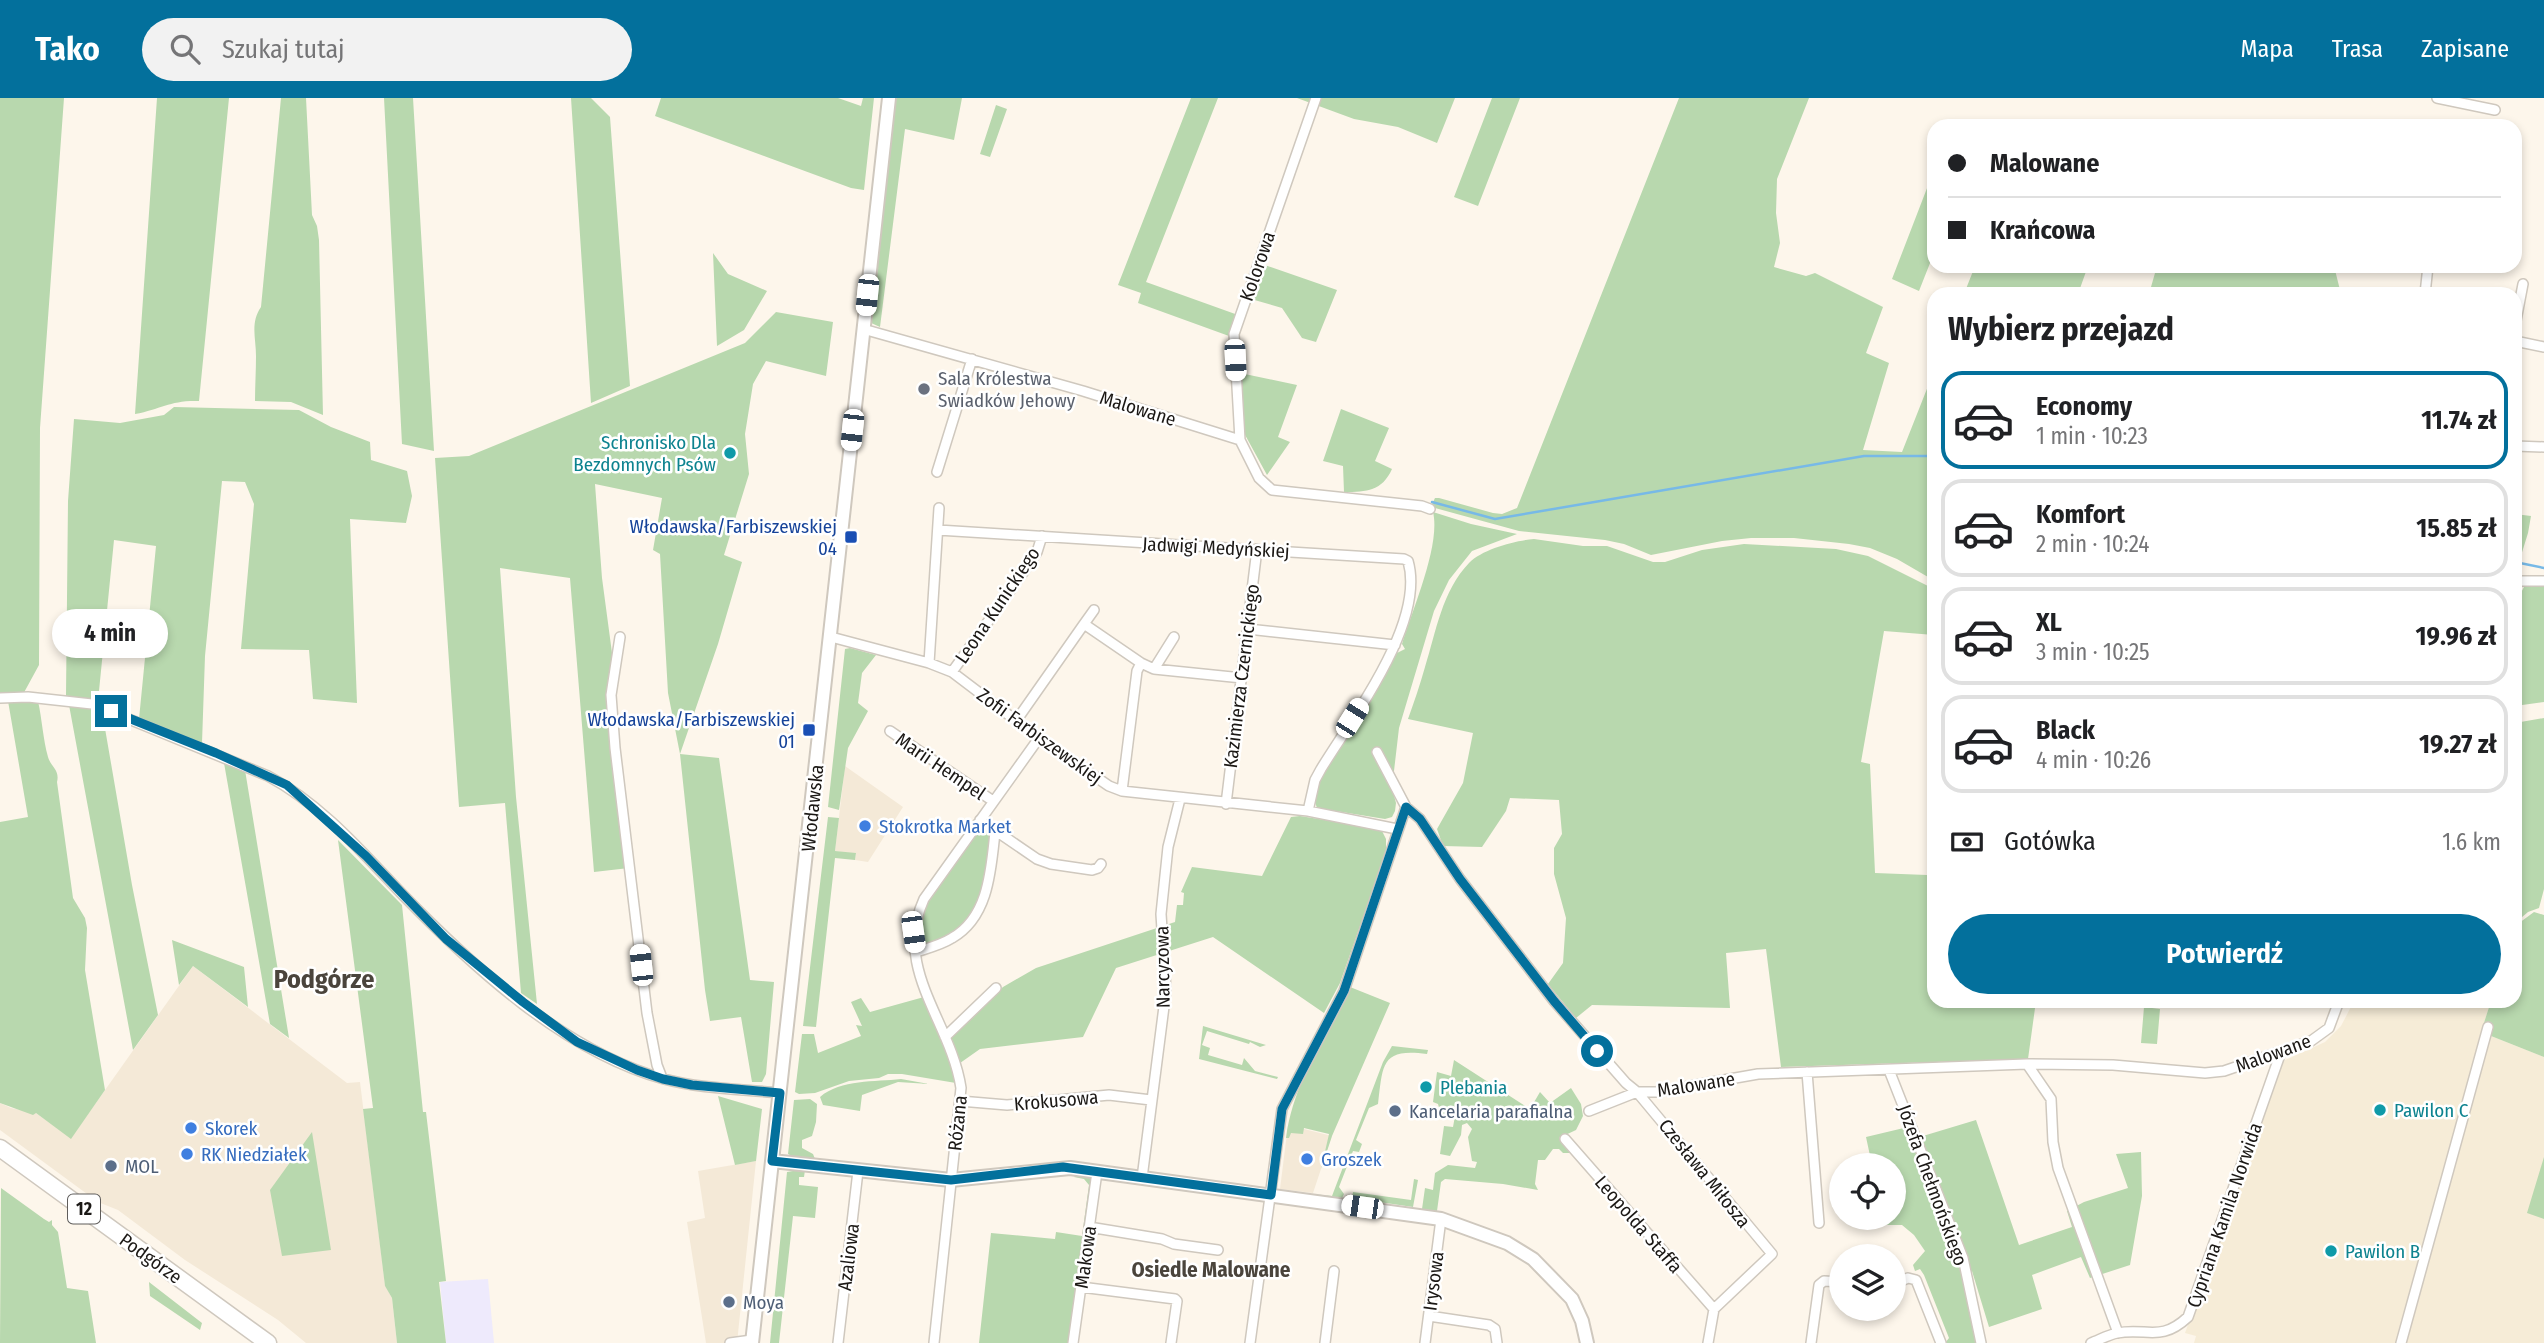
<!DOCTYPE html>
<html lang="pl">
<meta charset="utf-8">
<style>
body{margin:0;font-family:"Fira Sans Condensed",sans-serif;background:#f2f2f2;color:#202124;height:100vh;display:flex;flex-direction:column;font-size:26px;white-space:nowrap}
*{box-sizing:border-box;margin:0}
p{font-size:23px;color:#757577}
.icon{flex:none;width:38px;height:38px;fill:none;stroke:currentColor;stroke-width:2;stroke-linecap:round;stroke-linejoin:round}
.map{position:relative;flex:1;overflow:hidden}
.side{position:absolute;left:1927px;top:189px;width:595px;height:721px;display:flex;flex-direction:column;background:#fff;border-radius:21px;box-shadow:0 4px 10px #0003}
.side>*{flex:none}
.top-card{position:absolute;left:1927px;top:21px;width:595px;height:154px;border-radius:21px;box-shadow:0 4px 10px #0003;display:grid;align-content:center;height:154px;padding:0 21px;background:#fff}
.fabs{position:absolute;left:1829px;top:1055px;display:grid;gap:14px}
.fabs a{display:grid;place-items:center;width:77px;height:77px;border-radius:50%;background:#fff;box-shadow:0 4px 10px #0003;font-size:35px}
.end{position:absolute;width:32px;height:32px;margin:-16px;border:9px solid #03709c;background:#fff;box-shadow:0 0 0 4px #fff}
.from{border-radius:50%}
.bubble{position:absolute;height:49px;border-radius:24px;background:#fff;box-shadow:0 4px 10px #0003;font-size:23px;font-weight:700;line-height:49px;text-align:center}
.car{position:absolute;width:21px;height:42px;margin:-21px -10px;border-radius:9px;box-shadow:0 0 5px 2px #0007;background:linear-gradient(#fff 24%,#345 0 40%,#fff 0 76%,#345 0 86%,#fff 0)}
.top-card b{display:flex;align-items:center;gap:24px;height:66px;font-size:26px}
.top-card b+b{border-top:2px solid #e0e0e0}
.top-card i{width:18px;height:18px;background:#202124}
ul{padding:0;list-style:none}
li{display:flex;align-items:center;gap:21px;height:98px;margin:0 14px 10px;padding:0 7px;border:4px solid #e0e0e0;border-radius:21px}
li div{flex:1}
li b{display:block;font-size:26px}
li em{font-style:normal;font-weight:700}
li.selected{border-color:#03709c}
li>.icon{width:63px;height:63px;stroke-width:1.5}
h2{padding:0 21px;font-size:32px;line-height:84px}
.pay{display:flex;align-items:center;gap:18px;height:77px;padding:0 21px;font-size:26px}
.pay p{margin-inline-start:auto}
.cta{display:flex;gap:14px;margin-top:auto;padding:14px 21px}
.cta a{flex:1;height:80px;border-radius:42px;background:#03709c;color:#fff;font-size:28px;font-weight:700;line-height:80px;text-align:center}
header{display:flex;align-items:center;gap:42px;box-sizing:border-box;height:98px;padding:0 35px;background:#03709c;color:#fff}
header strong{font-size:33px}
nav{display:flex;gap:38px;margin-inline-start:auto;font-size:24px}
.search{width:490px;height:63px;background:#f2f2f2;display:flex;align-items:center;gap:18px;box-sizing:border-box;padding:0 24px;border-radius:38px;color:#757577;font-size:26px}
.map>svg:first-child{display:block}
.built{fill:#f4e9d7}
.industrial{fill:#eeeafc}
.medical{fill:#f6ecd7}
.green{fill:#b8d8ae}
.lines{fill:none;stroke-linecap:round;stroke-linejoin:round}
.stream{stroke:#77b9e7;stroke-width:2.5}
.street-casing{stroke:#cfc8be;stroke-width:12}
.secondary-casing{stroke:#cfc8be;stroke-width:16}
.highway-casing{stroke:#cfc8be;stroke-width:19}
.street{stroke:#fff;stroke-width:9}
.secondary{stroke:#fff;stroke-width:12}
.highway{stroke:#fff;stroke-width:16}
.route{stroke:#03709c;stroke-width:9}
.worship-dot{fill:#6b7280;stroke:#fff;stroke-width:2.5}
.culture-dot{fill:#0f9aa8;stroke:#fff;stroke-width:2.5}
.transit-dot{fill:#1a4fb4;stroke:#fff;stroke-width:2.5}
.shop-dot{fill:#3f7fe0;stroke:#fff;stroke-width:2.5}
.service-dot{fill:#5c6f8a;stroke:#fff;stroke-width:2.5}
.labels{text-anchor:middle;stroke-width:5;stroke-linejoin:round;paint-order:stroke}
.shield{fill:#fff;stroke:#5f5d5b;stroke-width:2}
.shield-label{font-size:18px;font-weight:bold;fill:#1b1815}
.street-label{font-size:19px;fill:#1b1815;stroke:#fff}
.worship-label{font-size:19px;fill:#5b616d;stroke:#fff;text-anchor:start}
.culture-label{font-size:19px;fill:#0d838f;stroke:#fff;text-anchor:start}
.transit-label{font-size:19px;fill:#164399;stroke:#fff;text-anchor:end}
.shop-label{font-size:19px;fill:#366cbe;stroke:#fff;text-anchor:start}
.service-label{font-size:19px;fill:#4e5e75;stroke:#fff;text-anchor:start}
.neighbourhood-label{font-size:21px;font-weight:bold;fill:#4a443c;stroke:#fff}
.district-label{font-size:26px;font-weight:bold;fill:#4a443c;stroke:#fff}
</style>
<header>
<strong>Tako</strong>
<div class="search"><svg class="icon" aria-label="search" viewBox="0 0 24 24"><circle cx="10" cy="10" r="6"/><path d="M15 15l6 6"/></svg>Szukaj tutaj</div>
<nav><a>Mapa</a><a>Trasa</a><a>Zapisane</a></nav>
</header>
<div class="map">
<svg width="2544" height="1245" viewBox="0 0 2544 1245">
<rect width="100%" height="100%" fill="#fdf6eb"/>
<path class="built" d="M845,668L903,709L868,764L855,762L856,756L835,753Z
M193,868L347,985L360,984L385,1187L392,1200L397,1245H306L278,1222L185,1162L118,1112L98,1104L0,1032V1005L11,1010L36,1015L71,1040Z
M1288,1027L1332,1038L1313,1095L1280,1091Z
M756,1063L737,1245H706L687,1124L705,1120L698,1073Z"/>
<path class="industrial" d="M488,1181L494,1245H446L440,1184Z"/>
<path class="medical" d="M2354,903H2491L2481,934L2544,959V1245H2194L2196,1238L2185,1235L2283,963L2325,944L2341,928Z"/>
<path class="green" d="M0,0H64L40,330L39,567L21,600L38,603C42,621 43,641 48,659C51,669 60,672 57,684L73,800L85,820L87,830L85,872L105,992L71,1041L36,1015L33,1017L0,1005V724L28,719L8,603H0Z
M157,0H229L199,303C170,302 162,311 135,316Z
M281,0H306L312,117L317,128L319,142L323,317L291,304L255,303C255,288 256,273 256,258C256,240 250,225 261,209Z
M384,0H413L434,353L402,346Z
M571,0H591L610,19L630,288L591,305Z
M661,0H838L861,8L863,0H874L864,92L851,90L655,18Z
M895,0H962L954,42L905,31L880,229L869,224Z
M1191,0H1218L1146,184L1238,217L1229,238L1138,205L1141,195L1118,187Z
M1297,0H1455L1437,45L1398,29L1354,21Z
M1492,0H1520L1478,108L1454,99Z
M1679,0H1809L1777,81L1776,115L1780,145L1774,169L1806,178L1815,175L1883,209L1866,255L1889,265L1863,352L1902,354L1934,273V479H1928L1897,461L1870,450L1849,446L1794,440H1751L1722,443L1651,457L1624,446L1605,442L1519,433L1435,410L1432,406L1435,400H1439L1493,415L1502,416L1517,410Z
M996,7L1007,11L990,59L980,56Z
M1934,72V155L1919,193L1892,181Z
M713,155L728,176L767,193L744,232L717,248Z
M1256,164L1337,192L1316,244L1302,240L1282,210L1244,199Z
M1975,168H2088L2078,196H1964Z
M2157,168H2334L2341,196H2149Z
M776,214L833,224L826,278L766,263L753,286L745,336L749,376L724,457L742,464L718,546L680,656L719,660L750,882L774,884L766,976L762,984H752L741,919L710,923L705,892L680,656L668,595L660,456L653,452L662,400L595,386L602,480L614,570L611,597L629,770L594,774L570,480L500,470L516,699L537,906L521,895L505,705L459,709L435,360L469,358L745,245Z
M1240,275L1297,287L1278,339L1290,344L1267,377L1244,335Z
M174,309L299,312L331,329L370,344L371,362L407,373L412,398L406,425L350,421L357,605L313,601L309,552L241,551L254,406L245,384L222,383L205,558L202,645L139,621L156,448L114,442L98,603L66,598L68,403L74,321L120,325L164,317Z
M1341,311L1389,330L1375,363L1392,371C1382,393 1367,394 1344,394L1343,368L1323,363Z
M1433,414L1471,426L1517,436L1472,453L1449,482L1434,513L1399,630L1392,690L1396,705L1395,713L1392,719L1385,721L1317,710L1315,704L1320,679L1397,555L1405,551L1402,546C1412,512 1441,447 1433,414Z
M2515,416L2531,418L2528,435L2515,477Z
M1534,441L1583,448H1607L1653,464H1665L1702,452L1744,446L1836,451L1868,458L1934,491V537L1884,533L1861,664L1870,666L1875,775L1927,777L1934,788V903H2036L2028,961L1781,969L1766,851L1726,855L1730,910L1592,907L1576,920L1548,886L1563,865L1566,820L1554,776V750L1562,736L1559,702L1510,700L1506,713L1482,749L1443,748L1437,731L1463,685L1473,635L1408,621C1414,604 1420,587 1425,569C1436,534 1442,493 1469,465C1483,451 1514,443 1534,441Z
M2544,488V604L2515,608V506L2524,489Z
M850,550L876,557L862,575L858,605L868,613L848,650L839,712L828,709L845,551Z
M69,607L102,613L132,787L158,917L133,952Z
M2544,620V791L2539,810L2528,814L2515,825V625Z
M224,665L245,672L289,940L270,926Z
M1300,718L1375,730L1382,733L1386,741V754L1340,885L1324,915L1213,839L1116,870L1083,939L980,951L953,970L956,985L902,976H888L879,980L849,983L815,995L799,996L795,994L802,936H814L818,955L861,938L856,927L862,928L851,904L861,900L870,914L924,899L936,926L951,937L1003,889L1036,870L1175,824L1177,807H1183L1184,795L1181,794L1192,769L1262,778L1291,719Z
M828,719L839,720L835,753L856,755L855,762L835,760L816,929L803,928Z
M980,730H985L991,735C989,768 985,819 951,837C943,842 934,844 926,848L921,846C907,817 963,754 980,730Z
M338,742L402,807L423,1014H426L446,1183L439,1184L446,1245H397L392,1200L385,1188L363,1011L373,1010Z
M2534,814L2544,817V959L2481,934L2491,903H2515V828Z
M172,842L244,869L248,909L193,868L179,887Z
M1350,889L1390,905L1332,1038L1321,1071L1329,1036L1304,1030L1303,1036L1291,1035L1289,1040H1286C1293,985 1326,938 1350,889Z
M2144,909L2160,911L2157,946L2141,945Z
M1203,928L1266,947L1260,949L1250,944L1249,946L1207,933L1202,947L1210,950L1208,957L1242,967L1244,960L1255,973L1278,979L1277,981L1199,961Z
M1392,948L1428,952L1427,956C1381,950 1383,966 1378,1006L1369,1010L1356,1042L1362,1046L1359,1054L1353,1053L1339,1089L1344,1096L1342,1100L1313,1096L1332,1098L1383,964Z
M1454,962L1530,1011L1540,994L1550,1005L1571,990L1581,1006L1583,1018L1576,1032L1559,1040L1571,1055H1563L1559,1051H1553L1545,1062H1538L1535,1086L1538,1092L1503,1086L1445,1081L1441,1084L1437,1113L1422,1111L1425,1090L1433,1092L1435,1075L1448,1067L1475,1070L1477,1064L1472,1063L1468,1039L1472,1031L1467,1025L1462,1027L1461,1037L1450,1058L1440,1056L1444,1028L1453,1029L1455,1018L1441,1016L1438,1006L1433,1004L1437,974L1451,978Z
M901,981L929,986L898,984L862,997L860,1013L823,1007L820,999C841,981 875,984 901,981Z
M718,998L762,1011L756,1063L735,1067Z
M810,1001L817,1006L816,1024L812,1038L802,1042V1050L813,1056L815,1061L794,1059L788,1056L794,1002Z
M1976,1022L2019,1147L2072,1129L2067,1113L2084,1104L2128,1090L2116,1056L2141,1054L2142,1098L2130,1167L2090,1180L2081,1159L2032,1177L2042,1211L1989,1229L1972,1173H1962L1976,1245H1945L1949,1240L1924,1177L1920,1171L1915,1173L1913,1167L1925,1153L1914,1137L1902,1127H1883L1882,1120H1894V1068L1872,1067L1866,1039L1908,1029L1913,1041Z
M312,1034L331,1152L282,1158L270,1092Z
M2544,1059V1121L2527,1115Z
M793,1070L805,1072L804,1079H799V1087L818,1089L815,1120L793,1118L779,1245H770L787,1074L793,1073Z
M1078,1076L1088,1077L1092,1084L1070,1245H979L991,1135L1055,1141L1056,1134L1082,1138L1089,1087L1084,1081L1074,1079Z
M1414,1081L1418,1082L1413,1109L1352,1100L1353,1094L1411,1102Z
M1,1090L44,1121L49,1124L52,1122V1127L58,1134L67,1190L88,1193L96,1245H0Z
M149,1184L202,1225L200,1232L150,1198Z"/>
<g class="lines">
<path class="stream" d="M1432,404L1495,421L1864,358H1934
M2515,464L2544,470"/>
<g class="street-casing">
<path id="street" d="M2437,0L2495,12
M2425,196L2428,168
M2515,228L2523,186
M863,231L1083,293L1240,342L1259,380L1272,392L1422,408L1430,411
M2515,243L2544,249
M1240,342L1234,236L1316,0
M2515,348L2544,349
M937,374L972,261
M2515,489L2518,483H2544
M1084,526L1094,512
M1248,531L1395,547
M620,539L611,597L615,650L647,915L657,967L662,980
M831,539L929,565L952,574L1039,640L1109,688L1122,693L1308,713L1315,682L1321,671C1352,620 1426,525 1408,463L1404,461L938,432
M929,565L939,410
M1154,571L1174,539
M952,574L1022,476L1037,454L1042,438
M0,600L28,599L92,606L268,678C321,706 362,754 403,797C473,869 565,954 664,981C702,991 741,991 780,995
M1016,623L1084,526L1141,565L1154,571L1242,580
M890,633L993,703
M1377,654L1406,709L1420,721L1460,781L1554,903L1626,985L1637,994H1656L1758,976L2027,966L2113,967L2205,975L2224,973L2311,943L2329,930L2339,903
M1122,693L1137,573L1141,565
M1226,706L1257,451
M1308,713L1397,731
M980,722L1037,761L1051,766L1092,772L1098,770L1101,766
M916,854C928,850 941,847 952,840C989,819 991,771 995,734
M945,939L996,890
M2027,966L2051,1001L2053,1044L2058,1070L2118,1235
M1889,972L1963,1160L1981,1245
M1807,974L1819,1125
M960,1003L1007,1007L1109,997L1151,1002
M1589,1013L1637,994L1772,1156L1714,1211L1708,1245
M1565,1041L1714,1211
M1142,1080L1166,893L1161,816L1168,749L1180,701
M1089,1129L1162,1141L1174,1146L1218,1152
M1894,1186L1908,1180L1916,1182L1941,1245
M1081,1189L1175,1201L1177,1203L1171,1245
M1429,1218L1489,1227L1495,1231L1497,1245
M730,1245L752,1242
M838,1245L858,1073
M934,1245L961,990C951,923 892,871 924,801L1039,640
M1073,1245L1097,1074
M1250,1245L1282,1011L1344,893L1406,709
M1325,1245L1334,1173
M1425,1245L1441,1121
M1811,1245L1819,1187L1824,1183L1841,1184
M2091,1245C2099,1242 2108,1237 2117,1235C2147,1229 2160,1245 2188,1219L2281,954
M2401,1245L2488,929"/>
</g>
<g class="secondary-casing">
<path id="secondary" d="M772,1063L951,1082L1070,1070L1441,1121L1507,1145L1533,1161L1572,1201L1582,1223L1587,1245
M752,1245L889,0"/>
</g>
<g class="highway-casing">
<path id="highway" d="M0,1050L268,1245"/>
</g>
<use href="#street" class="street"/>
<use href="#secondary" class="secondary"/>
<use href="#highway" class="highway"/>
</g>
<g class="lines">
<path class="route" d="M111,613L216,655L287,687L366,758L446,841L523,904L577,944L637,972L663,981L692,987L780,995L772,1063L951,1082L1063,1069L1271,1097L1282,1011L1344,893L1406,709L1420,721L1460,781L1554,903L1597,953"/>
</g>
<circle class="worship-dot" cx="924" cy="291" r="7"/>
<g class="culture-dot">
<circle cx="730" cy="355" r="7"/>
<circle cx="1426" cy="989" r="7"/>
<circle cx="2380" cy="1012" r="7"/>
<circle cx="2331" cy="1153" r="7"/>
</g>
<g class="transit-dot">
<rect x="844" y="432" width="14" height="14" rx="3.5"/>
<rect x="802" y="625" width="14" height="14" rx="3.5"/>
</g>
<g class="shop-dot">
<circle cx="865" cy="728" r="7"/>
<circle cx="191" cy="1030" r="7"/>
<circle cx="187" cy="1056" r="7"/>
<circle cx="1307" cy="1061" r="7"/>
</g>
<g class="service-dot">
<circle cx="1395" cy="1013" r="7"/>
<circle cx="111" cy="1068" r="7"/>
<circle cx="729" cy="1204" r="7"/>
</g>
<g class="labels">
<rect class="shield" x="68" y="1096.5" width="32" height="29" rx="5"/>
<g class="shield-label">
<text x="84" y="1117">12</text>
</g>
<g class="street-label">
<text transform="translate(1257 168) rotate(-71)" y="7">Kolorowa</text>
<text transform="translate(1138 310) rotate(17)" y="7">Malowane</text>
<text transform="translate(1216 449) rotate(3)" y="7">Jadwigi Medyńskiej</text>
<text transform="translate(997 507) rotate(-56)" y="7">Leona Kunickiego</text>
<text transform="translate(1241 578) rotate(-83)" y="7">Kazimierza Czernickiego</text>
<text transform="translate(1040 638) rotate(36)" y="7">Zofii Farbiszewskiej</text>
<text transform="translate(941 668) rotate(34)" y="7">Marii Hempel</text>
<text transform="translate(812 710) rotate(-84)" y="7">Włodawska</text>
<text transform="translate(1162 869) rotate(-91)" y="7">Narcyzowa</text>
<text transform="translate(2273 955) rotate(-20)" y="7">Malowane</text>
<text transform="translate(1696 986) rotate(-9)" y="7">Malowane</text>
<text transform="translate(1056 1002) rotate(-5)" y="7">Krokusowa</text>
<text transform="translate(957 1025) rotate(-84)" y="7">Różana</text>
<text transform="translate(1705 1075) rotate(51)" y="7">Czesława Miłosza</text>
<text transform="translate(1933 1087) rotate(70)" y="7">Józefa Chełmońskiego</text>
<text transform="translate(2224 1117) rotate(-71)" y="7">Cypriana Kamila Norwida</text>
<text transform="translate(1639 1126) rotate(49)" y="7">Leopolda Staffa</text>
<text transform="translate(848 1159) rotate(-83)" y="7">Azaliowa</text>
<text transform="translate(1085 1159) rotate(-82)" y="7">Makowa</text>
<text transform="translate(151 1160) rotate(36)" y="7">Podgórze</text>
<text transform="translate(1433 1183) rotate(-83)" y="7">Irysowa</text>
</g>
<g class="worship-label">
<text x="938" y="287">Sala Królestwa<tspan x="938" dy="22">Swiadków Jehowy</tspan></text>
</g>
<g class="culture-label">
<text x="716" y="351" text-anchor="end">Schronisko Dla<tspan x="716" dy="22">Bezdomnych Psów</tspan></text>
<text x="1440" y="996">Plebania</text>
<text x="2394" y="1019">Pawilon C</text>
<text x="2345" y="1160">Pawilon B</text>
</g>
<g class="transit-label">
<text x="837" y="435">Włodawska/Farbiszewskiej<tspan x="837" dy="22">04</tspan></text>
<text x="795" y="628">Włodawska/Farbiszewskiej<tspan x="795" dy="22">01</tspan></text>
</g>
<g class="shop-label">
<text x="879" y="735">Stokrotka Market</text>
<text x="205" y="1037">Skorek</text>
<text x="201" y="1063">RK Niedziałek</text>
<text x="1321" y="1068">Groszek</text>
</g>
<g class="service-label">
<text x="1409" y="1020">Kancelaria parafialna</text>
<text x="125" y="1075">MOL</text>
<text x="743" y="1211">Moya</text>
</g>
<g class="neighbourhood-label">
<text x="1211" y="1179">Osiedle Malowane</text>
</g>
<g class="district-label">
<text x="324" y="890">Podgórze</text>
</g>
</g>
</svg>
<div class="fabs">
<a><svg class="icon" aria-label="locate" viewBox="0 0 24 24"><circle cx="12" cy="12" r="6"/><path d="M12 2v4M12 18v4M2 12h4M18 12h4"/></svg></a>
<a><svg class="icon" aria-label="layers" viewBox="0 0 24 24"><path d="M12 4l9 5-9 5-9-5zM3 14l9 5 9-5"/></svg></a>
</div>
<i class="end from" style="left:1597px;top:953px"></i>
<i class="end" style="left:111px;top:613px"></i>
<div class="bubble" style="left:52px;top:511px;width:116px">4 min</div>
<i class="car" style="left:867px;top:197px;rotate:186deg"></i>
<i class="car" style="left:1235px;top:262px;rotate:177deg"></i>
<i class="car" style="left:852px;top:332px;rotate:186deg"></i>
<i class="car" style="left:1352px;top:620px;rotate:32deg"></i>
<i class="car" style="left:913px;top:834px;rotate:172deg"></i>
<i class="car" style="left:641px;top:867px;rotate:354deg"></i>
<i class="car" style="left:1362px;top:1109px;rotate:278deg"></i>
<div class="top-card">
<b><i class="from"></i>Malowane</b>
<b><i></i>Krańcowa</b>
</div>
<section class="side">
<h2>Wybierz przejazd</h2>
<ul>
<li class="selected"><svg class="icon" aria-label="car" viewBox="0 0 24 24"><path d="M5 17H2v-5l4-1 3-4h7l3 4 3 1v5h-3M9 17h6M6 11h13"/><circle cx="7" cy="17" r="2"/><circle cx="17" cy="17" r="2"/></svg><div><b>Economy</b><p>1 min · 10:23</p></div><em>11.74 zł</em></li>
<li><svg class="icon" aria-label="car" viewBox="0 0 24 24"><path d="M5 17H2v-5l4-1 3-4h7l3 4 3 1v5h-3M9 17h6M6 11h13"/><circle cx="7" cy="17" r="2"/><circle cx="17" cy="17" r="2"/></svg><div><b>Komfort</b><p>2 min · 10:24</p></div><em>15.85 zł</em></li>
<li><svg class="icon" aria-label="car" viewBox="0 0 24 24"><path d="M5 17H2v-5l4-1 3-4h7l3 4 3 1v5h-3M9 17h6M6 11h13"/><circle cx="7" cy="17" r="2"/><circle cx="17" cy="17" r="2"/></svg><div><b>XL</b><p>3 min · 10:25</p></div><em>19.96 zł</em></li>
<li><svg class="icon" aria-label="car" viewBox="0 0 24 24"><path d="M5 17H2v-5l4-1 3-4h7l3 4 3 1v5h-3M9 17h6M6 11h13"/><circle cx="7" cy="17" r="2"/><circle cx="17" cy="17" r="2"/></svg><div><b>Black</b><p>4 min · 10:26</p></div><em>19.27 zł</em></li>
</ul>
<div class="pay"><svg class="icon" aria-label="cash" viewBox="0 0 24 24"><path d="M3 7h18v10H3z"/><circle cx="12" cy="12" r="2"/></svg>Gotówka<p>1.6 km</p></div>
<div class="cta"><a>Potwierdź</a></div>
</section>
</div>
